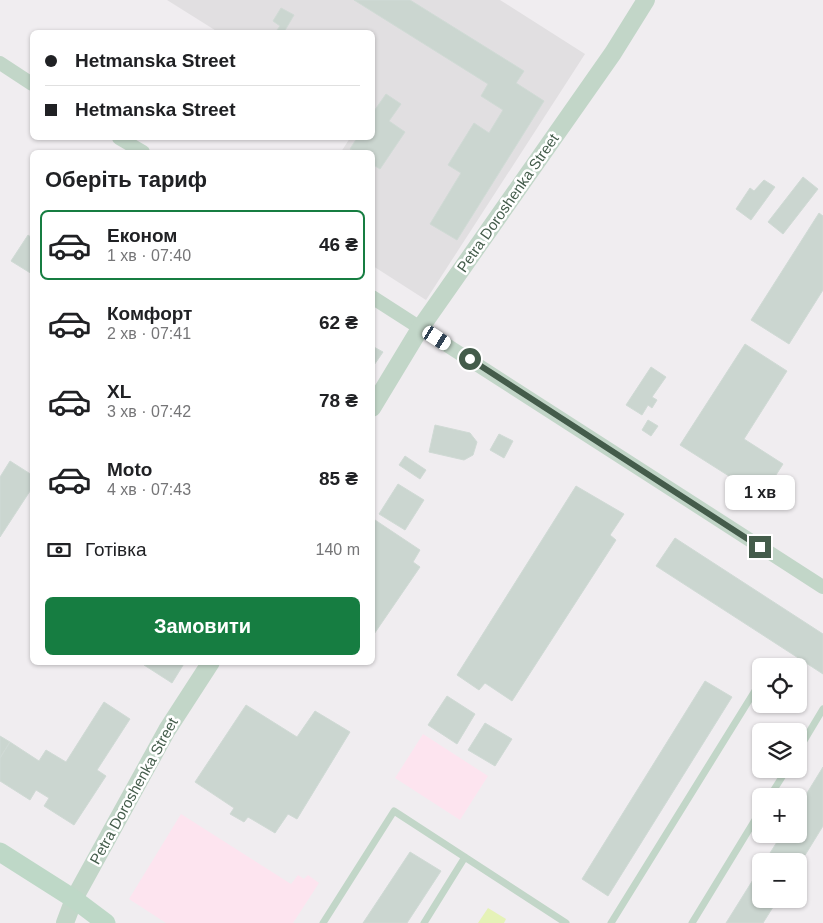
<!DOCTYPE html>
<html lang="uk">
<meta charset="utf-8">
<style>
body{margin:0;font-family:Arial,sans-serif;background:#f2f2f2;color:#202124;height:100vh;display:flex;flex-direction:column;font-size:19px;white-space:nowrap}
*{box-sizing:border-box;margin:0}
p{font-size:16px;color:#757577}
.icon{flex:none;width:28px;height:28px;fill:none;stroke:currentColor;stroke-width:2;stroke-linecap:round;stroke-linejoin:round}
.map{position:relative;flex:1;overflow:hidden}
.side{position:absolute;left:30px;top:150px;width:345px;height:515px;display:flex;flex-direction:column;background:#fff;border-radius:8px;box-shadow:0 1px 4px #0004}
.side>*{flex:none}
.guide{position:absolute;left:30px;top:30px;width:345px;height:110px;border-radius:8px;box-shadow:0 1px 4px #0004;display:grid;align-content:center;height:110px;padding:0 15px;background:#fff}
.controls{position:absolute;left:752px;top:658px;display:grid;gap:10px}
.controls a{display:grid;place-items:center;width:55px;height:55px;border-radius:8px;background:#fff;box-shadow:0 1px 4px #0004;font-size:25px}
.end{position:absolute;width:22px;height:22px;margin:-11px;border:6px solid #445c4b;background:#fff;box-shadow:0 0 0 2px #fff}
.from{border-radius:50%}
.bubble{position:absolute;height:35px;border-radius:8px;background:#fff;box-shadow:0 1px 4px #0004;font-size:16px;font-weight:700;line-height:35px;text-align:center}
.car{position:absolute;width:15px;height:30px;margin:-15px -8px;border-radius:6px;box-shadow:0 0 4px 1px #0007;background:linear-gradient(#fff 24%,#345 0 40%,#fff 0 76%,#345 0 86%,#fff 0)}
.guide b{display:flex;align-items:center;gap:18px;height:48px;font-size:19px}
.guide b+b{border-top:1px solid #e0e0e0}
.guide i{width:12px;height:12px;background:#202124}
ul{padding:0;list-style:none}
li{display:flex;align-items:center;gap:15px;height:70px;margin:0 10px 8px;padding:0 5px;border:2px solid transparent;border-radius:8px}
li div{flex:1}
li b{display:block;font-size:19px}
li em{font-style:normal;font-weight:700}
li.current{border-color:#167d41}
li>.icon{width:45px;height:45px;stroke-width:1.5}
h2{padding:0 15px;font-size:22px;line-height:60px}
.pay{display:flex;align-items:center;gap:12px;height:55px;padding:0 15px;font-size:19px}
.pay p{margin-inline-start:auto}
.action{display:flex;gap:10px;margin-top:auto;padding:10px 15px}
.action a{flex:1;height:58px;border-radius:8px;background:#167d41;color:#fff;font-size:20px;font-weight:700;line-height:58px;text-align:center}
.map>svg:first-child{display:block}
.commercial{fill:#fde4ef}
.education{fill:#e1dfe1}
.green{fill:#e5f2b7}
.building{fill:#cbd6d0;stroke:#d0dad5}
.lines{fill:none;stroke-linecap:round;stroke-linejoin:round}
.service{stroke:#c2d6c8;stroke-width:7}
.minor{stroke:#c2d6c8;stroke-width:14}
.tertiary{stroke:#c2d6c8;stroke-width:18}
.secondary{stroke:#bed8c7;stroke-width:19}
.route{stroke:#445c4b;stroke-width:6}
.labels{text-anchor:middle;stroke-width:5;stroke-linejoin:round;paint-order:stroke}
.street-label{font-size:15px;fill:#445c4b;stroke:#fff}
</style>
<div class="map">
<svg width="823" height="923" viewBox="0 0 823 923">
<rect width="100%" height="100%" fill="#f0edf0"/>
<path class="commercial" d="M423,734L488,776L460,820L395,778Z
M181,814L291,884L298,875L304,879L308,875L319,883L293,923H166L129,899Z"/>
<path class="education" d="M167,0H500L585,54L426,300L373,266L372,152H341L350,138H372V32H218Z"/>
<path class="green" d="M488,908L506,919L504,923H478Z"/>
<path class="building" d="M354,0H410L524,71L516,83L544,101L457,240L430,224L461,173L448,165L474,123L489,133L503,110L481,96L488,84Z
M281,8L294,15L284,32L277,30L280,26L273,21Z
M386,94L401,104L389,121L405,132L380,169L372,164V152H356L350,149L357,138H372V114Z
M803,177L818,189L783,234L768,222Z
M764,180L775,187L751,220L736,209L750,188L754,191Z
M819,213L823,216V290L789,344L751,320Z
M28,235L32,238V274L11,261Z
M745,344L787,371L744,439L783,464L762,497L680,445Z
M372,346L383,352L372,368Z
M651,367L666,377L652,397L657,400L652,408L648,405L642,415L626,405Z
M648,420L658,426L651,436L642,430Z
M435,425L470,433L477,442L473,455L464,460L429,452Z
M499,434L513,441L504,458L490,450Z
M405,456L426,470L420,479L399,465Z
M10,461L32,475V488L0,537V477Z
M398,484L424,500L405,530L379,514Z
M576,486L624,514L610,535L616,540L512,701L485,683L479,690L457,675Z
M372,518L420,550L413,562L420,567L372,637Z
M675,538L823,634V674L656,566Z
M146,662H185L172,683L144,665Z
M705,681L732,697L608,896L582,879Z
M447,696L475,714L457,744L428,725Z
M104,702L130,719L97,770L106,776L74,825L44,806L49,798L36,790L30,800L0,781V758L10,742L39,761L46,750L66,762Z
M246,705L297,737L315,711L350,732L297,819L288,814L275,833L248,817L244,822L230,814L234,808L195,782Z
M485,723L512,739L495,766L468,750Z
M0,736L10,742L0,758Z
M823,767V826L799,865V861H765L782,834H799V806Z
M410,852L441,871L407,923H363Z
M761,867V899H778L763,923H726Z"/>
<g class="lines">
<path class="service" d="M799,749L823,709
M770,796L787,769
M323,923L394,811L566,923
M424,923L465,857
M611,923L761,681
M692,923L761,810"/>
<path class="minor" d="M0,63L32,84
M119,138L143,152
M372,297L823,587"/>
<path class="tertiary" d="M372,408L421,327L613,53L646,0
M65,923L74,899L167,730L211,662"/>
<path class="secondary" d="M0,852L74,899L106,923"/>
</g>
<g class="lines">
<path class="route" d="M470,359L760,547"/>
</g>
<g class="labels">
<g class="street-label">
<text transform="translate(508 203) rotate(-55)" y="5">Petra Doroshenka Street</text>
<text transform="translate(134 791) rotate(-61)" y="5">Petra Doroshenka Street</text>
</g>
</g>
</svg>
<div class="controls">
<a><svg class="icon" aria-label="locate" viewBox="0 0 24 24"><circle cx="12" cy="12" r="6"/><path d="M12 2v4M12 18v4M2 12h4M18 12h4"/></svg></a>
<a><svg class="icon" aria-label="layers" viewBox="0 0 24 24"><path d="M12 4l9 5-9 5-9-5zM3 14l9 5 9-5"/></svg></a>
<a>+</a>
<a>−</a>
</div>
<i class="end from" style="left:470px;top:359px"></i>
<i class="end" style="left:760px;top:547px"></i>
<div class="bubble" style="left:725px;top:475px;width:70px">1 хв</div>
<i class="car" style="left:437px;top:338px;rotate:123deg"></i>
<div class="guide">
<b><i class="from"></i>Hetmanska Street</b>
<b><i></i>Hetmanska Street</b>
</div>
<section class="side">
<h2>Оберіть тариф</h2>
<ul>
<li class="current"><svg class="icon" aria-label="car" viewBox="0 0 24 24"><path d="M5 17H2v-5l4-1 3-4h7l3 4 3 1v5h-3M9 17h6M6 11h13"/><circle cx="7" cy="17" r="2"/><circle cx="17" cy="17" r="2"/></svg><div><b>Економ</b><p>1 хв · 07:40</p></div><em>46 ₴</em></li>
<li><svg class="icon" aria-label="car" viewBox="0 0 24 24"><path d="M5 17H2v-5l4-1 3-4h7l3 4 3 1v5h-3M9 17h6M6 11h13"/><circle cx="7" cy="17" r="2"/><circle cx="17" cy="17" r="2"/></svg><div><b>Комфорт</b><p>2 хв · 07:41</p></div><em>62 ₴</em></li>
<li><svg class="icon" aria-label="car" viewBox="0 0 24 24"><path d="M5 17H2v-5l4-1 3-4h7l3 4 3 1v5h-3M9 17h6M6 11h13"/><circle cx="7" cy="17" r="2"/><circle cx="17" cy="17" r="2"/></svg><div><b>XL</b><p>3 хв · 07:42</p></div><em>78 ₴</em></li>
<li><svg class="icon" aria-label="car" viewBox="0 0 24 24"><path d="M5 17H2v-5l4-1 3-4h7l3 4 3 1v5h-3M9 17h6M6 11h13"/><circle cx="7" cy="17" r="2"/><circle cx="17" cy="17" r="2"/></svg><div><b>Moto</b><p>4 хв · 07:43</p></div><em>85 ₴</em></li>
</ul>
<div class="pay"><svg class="icon" aria-label="cash" viewBox="0 0 24 24"><path d="M3 7h18v10H3z"/><circle cx="12" cy="12" r="2"/></svg>Готівка<p>140 m</p></div>
<div class="action"><a>Замовити</a></div>
</section>
</div>
